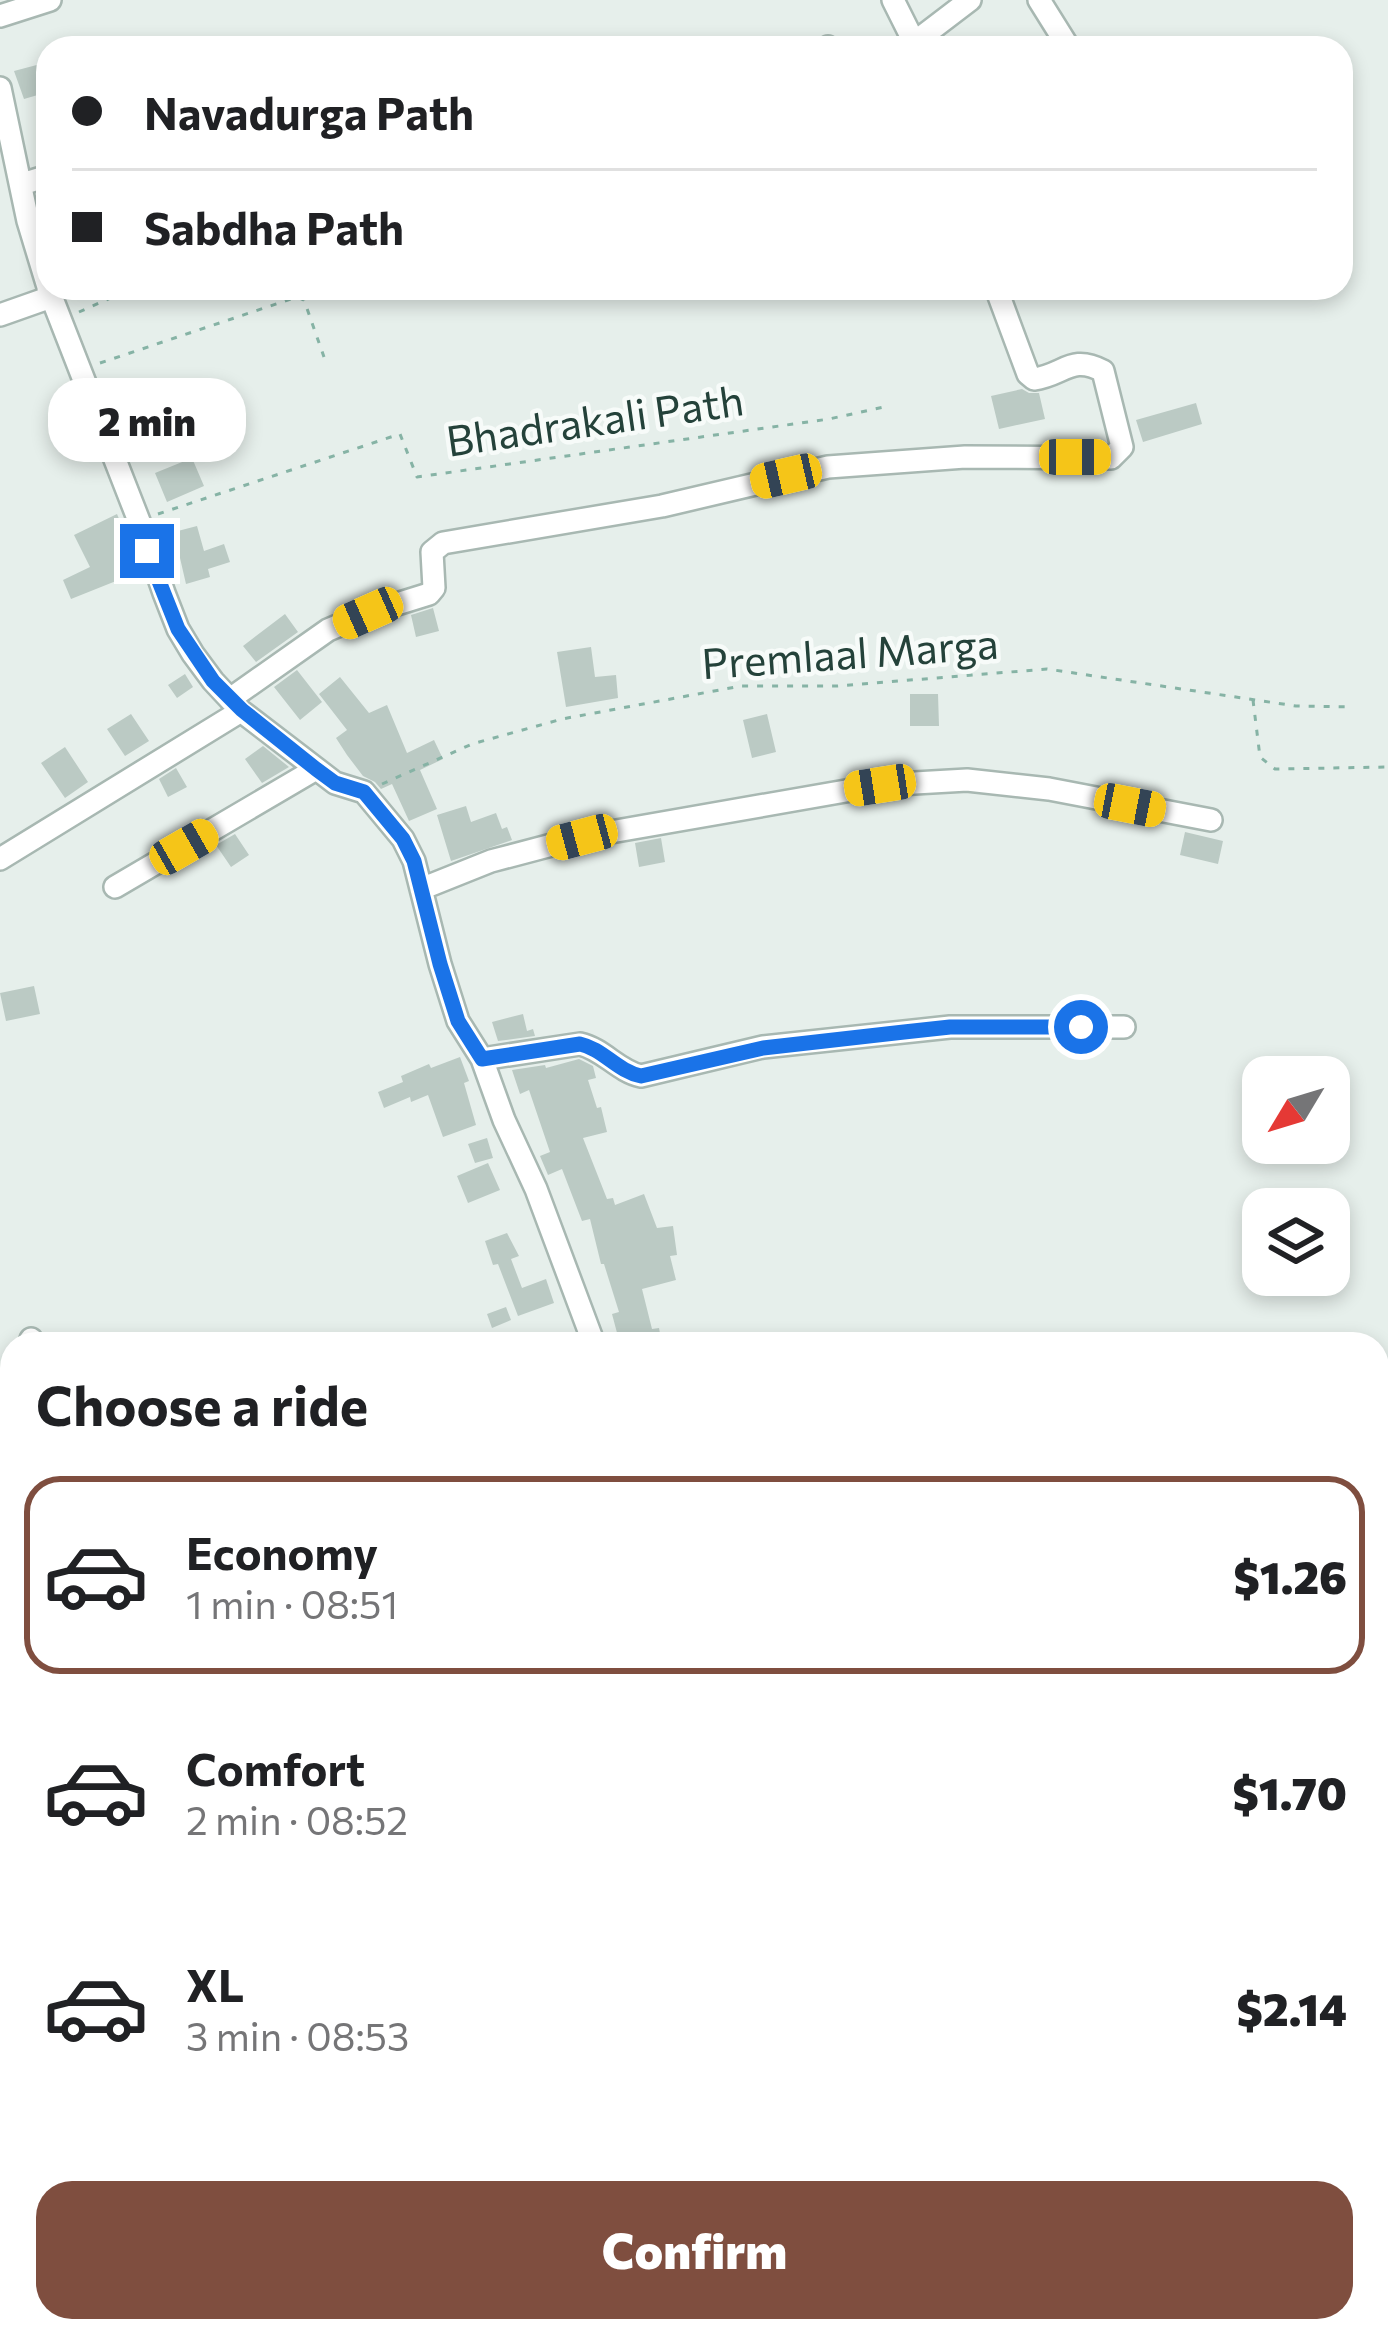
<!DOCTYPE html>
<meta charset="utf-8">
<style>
body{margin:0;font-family:Commissioner,sans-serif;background:#f2f2f2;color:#202124;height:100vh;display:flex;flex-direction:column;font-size:45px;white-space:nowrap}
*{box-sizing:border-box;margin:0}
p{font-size:39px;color:#757577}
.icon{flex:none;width:66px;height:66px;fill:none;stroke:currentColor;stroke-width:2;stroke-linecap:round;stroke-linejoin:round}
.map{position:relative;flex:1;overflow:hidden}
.side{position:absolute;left:0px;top:1332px;width:1389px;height:1011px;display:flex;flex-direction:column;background:#fff;border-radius:36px 36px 0 0;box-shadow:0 6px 18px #0003}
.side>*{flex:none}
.top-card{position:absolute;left:36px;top:36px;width:1317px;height:264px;border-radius:36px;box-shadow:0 6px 18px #0003;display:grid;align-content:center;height:264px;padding:0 36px;background:#fff}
.needle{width:78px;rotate:232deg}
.tools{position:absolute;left:1242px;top:1056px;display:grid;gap:24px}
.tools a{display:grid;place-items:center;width:108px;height:108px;border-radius:24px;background:#fff;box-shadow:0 6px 18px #0003;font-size:60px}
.end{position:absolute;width:54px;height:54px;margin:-27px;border:15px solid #1a73e8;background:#fff;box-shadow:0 0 0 6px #fff}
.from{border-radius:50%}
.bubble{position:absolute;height:84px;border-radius:36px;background:#fff;box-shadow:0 6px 18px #0003;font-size:39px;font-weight:800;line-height:84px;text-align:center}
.car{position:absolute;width:36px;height:72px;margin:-36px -18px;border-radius:15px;box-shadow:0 0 9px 3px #0007;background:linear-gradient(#f5c518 24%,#345 0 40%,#f5c518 0 76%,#345 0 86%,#f5c518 0)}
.top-card b{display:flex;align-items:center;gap:42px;height:114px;font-size:45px}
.top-card b+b{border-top:3px solid #e0e0e0}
.top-card i{width:30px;height:30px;background:#202124}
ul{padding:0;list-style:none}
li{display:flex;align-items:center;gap:36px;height:198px;margin:0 24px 18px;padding:0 12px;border:6px solid transparent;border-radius:36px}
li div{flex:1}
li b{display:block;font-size:45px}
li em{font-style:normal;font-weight:800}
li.on{border-color:#7f4e3f}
li>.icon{width:108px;height:108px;stroke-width:1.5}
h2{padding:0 36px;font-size:54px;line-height:144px}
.cta{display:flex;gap:24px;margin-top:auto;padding:24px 36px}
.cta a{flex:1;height:138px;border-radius:36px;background:#7f4e3f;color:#fff;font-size:48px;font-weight:800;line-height:138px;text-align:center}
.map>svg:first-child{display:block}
.building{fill:#bbcac4}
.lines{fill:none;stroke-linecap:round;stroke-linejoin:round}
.minor-casing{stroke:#a8b8b2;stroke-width:26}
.path{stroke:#86b3a5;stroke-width:3;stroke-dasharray:6 9;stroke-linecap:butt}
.minor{stroke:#fff;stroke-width:21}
.route{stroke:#1a73e8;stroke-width:15}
.labels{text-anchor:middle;stroke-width:9;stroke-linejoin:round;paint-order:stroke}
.street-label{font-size:42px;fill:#24423a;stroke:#f7fbf9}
</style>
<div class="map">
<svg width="1388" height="2341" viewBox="0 0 1388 2341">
<rect width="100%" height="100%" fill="#e6efeb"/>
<path class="building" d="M48,62V92L24,99L14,71Z
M1022,389L1029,393H1039L1045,419L999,429L991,396Z
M1196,403L1202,424L1143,442L1136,420Z
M192,458L204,486L167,502L155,473Z
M117,514L141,571L71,599L63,580L90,567L74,535Z
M197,526L204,551L224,544L230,562L208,569L210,577L186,584L174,532Z
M433,608L439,631L416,637L411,615Z
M285,614L298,632L256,662L243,646Z
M591,647L595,677L616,675L618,698L566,707L557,652Z
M297,670L322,702L300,720L274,687Z
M185,674L193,687L177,698L168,685Z
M340,677L369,713L387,705L407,753L434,740L443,759L420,770L437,809L409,821L392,784L381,789L375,782L363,776L347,755L336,738L347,730L319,694Z
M910,694H938L939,726H910Z
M131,714L149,741L125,756L107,729Z
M767,714L776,752L752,758L743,720Z
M263,746L289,767L262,783L245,759Z
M65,747L88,782L65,798L41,763Z
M176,768L187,787L168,797L159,779Z
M466,806L471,822L496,813L502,829L507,827L512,840L451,861L437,815Z
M1185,832L1223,841L1218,864L1180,855Z
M235,834L249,855L231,867L216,845Z
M661,838L665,862L639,867L635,843Z
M34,986L40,1014L6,1021L0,993Z
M523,1014L527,1031L533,1029L535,1036L498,1041L492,1022Z
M460,1057L469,1081L464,1083L476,1125L443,1137L428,1095L411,1102L410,1097L384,1108L378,1092L403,1082L401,1076L429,1064L431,1068Z
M579,1059L593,1066L596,1078L588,1080L597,1108L601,1107L607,1132L583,1138L607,1199L613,1198L615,1205L644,1194L657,1228L673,1226L677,1255L670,1256L676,1280L642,1289L652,1329L659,1328L662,1344H620L612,1314L619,1312L604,1264H601L590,1219L582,1221L562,1169L548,1175L540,1156L550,1152L529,1090L520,1094L512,1070L545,1065L546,1068Z
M487,1138L493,1158L475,1163L468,1144Z
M488,1163L500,1190L468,1203L457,1176Z
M507,1233L519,1256L511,1259L522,1288L546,1279L554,1303L518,1316L498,1264L493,1265L485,1241Z
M506,1307L511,1320L492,1328L487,1314Z"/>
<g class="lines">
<g class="minor-casing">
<path id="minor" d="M893,0L917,48
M1039,0L1069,48
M0,16L50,0
M828,47V48
M907,48L970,0
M0,88L28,221L48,287
M22,184L48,176
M48,288L139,521L164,593L178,629L193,654L213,681L241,711L335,783L364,792L403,839L414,861L440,964L458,1021L482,1059L504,1120L536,1189L594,1344
M0,315L51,297
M230,699L328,630L368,613L429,594L434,588L432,552L443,543L662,506L828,467L965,457L1111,458L1122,447L1103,371C1071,354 1064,375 1034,379L1028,374L996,288
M0,859L241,711
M115,887L316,769
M421,889L491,861L582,837L880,785L967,780L1049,789L1211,820
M482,1059L580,1044C603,1049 618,1071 641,1076L763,1047L950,1027H1124
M31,1339L33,1344
M1380,1533L1388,1480
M0,1727L12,1718
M1377,2006L1388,2008
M889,2331L891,2341"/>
</g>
<path class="path" d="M79,312L133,288
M100,363L297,297L304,300L324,357
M158,514L400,434L417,477L829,419L884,407
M1253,700L1260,757L1275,769L1388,767
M382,784L472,744L562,719L741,686H837L1047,669L1296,706L1353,707"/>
<use href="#minor" class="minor"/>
</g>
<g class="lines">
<path class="route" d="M147,551L178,629L213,681L242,710L316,769L335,783L364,792L403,839L414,861L440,964L458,1021L482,1059L580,1044C603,1049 617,1071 641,1076L763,1048L904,1032L950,1027H1081"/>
</g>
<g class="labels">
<g class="street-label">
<text transform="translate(595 421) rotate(-8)" y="15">Bhadrakali Path</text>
<text transform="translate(850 654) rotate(-4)" y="15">Premlaal Marga</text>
</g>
</g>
</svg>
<div class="tools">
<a><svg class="needle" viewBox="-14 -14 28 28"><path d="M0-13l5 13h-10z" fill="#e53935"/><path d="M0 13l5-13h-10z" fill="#757577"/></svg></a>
<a><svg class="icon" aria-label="layers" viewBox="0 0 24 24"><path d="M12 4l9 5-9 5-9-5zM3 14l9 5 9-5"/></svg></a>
</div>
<i class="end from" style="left:1081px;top:1027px"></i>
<i class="end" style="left:147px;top:551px"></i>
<div class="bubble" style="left:48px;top:378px;width:198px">2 min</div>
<i class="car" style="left:1075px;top:457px;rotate:90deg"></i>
<i class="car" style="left:786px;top:476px;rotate:257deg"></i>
<i class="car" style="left:368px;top:613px;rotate:246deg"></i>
<i class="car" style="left:880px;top:785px;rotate:261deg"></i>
<i class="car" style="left:1130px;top:805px;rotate:101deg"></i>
<i class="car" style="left:582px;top:837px;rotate:255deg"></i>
<i class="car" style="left:184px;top:847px;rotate:60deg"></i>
<div class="top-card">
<b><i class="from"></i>Navadurga Path</b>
<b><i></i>Sabdha Path</b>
</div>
<section class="side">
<h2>Choose a ride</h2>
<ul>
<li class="on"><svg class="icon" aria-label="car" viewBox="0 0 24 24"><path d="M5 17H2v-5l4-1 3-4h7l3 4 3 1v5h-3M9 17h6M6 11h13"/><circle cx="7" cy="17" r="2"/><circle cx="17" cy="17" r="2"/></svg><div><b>Economy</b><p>1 min · 08:51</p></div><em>$1.26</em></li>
<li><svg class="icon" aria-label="car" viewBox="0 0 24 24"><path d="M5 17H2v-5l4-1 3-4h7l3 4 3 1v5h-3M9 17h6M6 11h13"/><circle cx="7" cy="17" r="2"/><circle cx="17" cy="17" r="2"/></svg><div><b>Comfort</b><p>2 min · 08:52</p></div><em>$1.70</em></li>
<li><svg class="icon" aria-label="car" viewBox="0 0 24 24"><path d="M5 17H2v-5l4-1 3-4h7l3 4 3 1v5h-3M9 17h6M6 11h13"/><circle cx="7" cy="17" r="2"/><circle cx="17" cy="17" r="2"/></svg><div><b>XL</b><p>3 min · 08:53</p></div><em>$2.14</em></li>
</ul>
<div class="cta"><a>Confirm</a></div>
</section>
</div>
